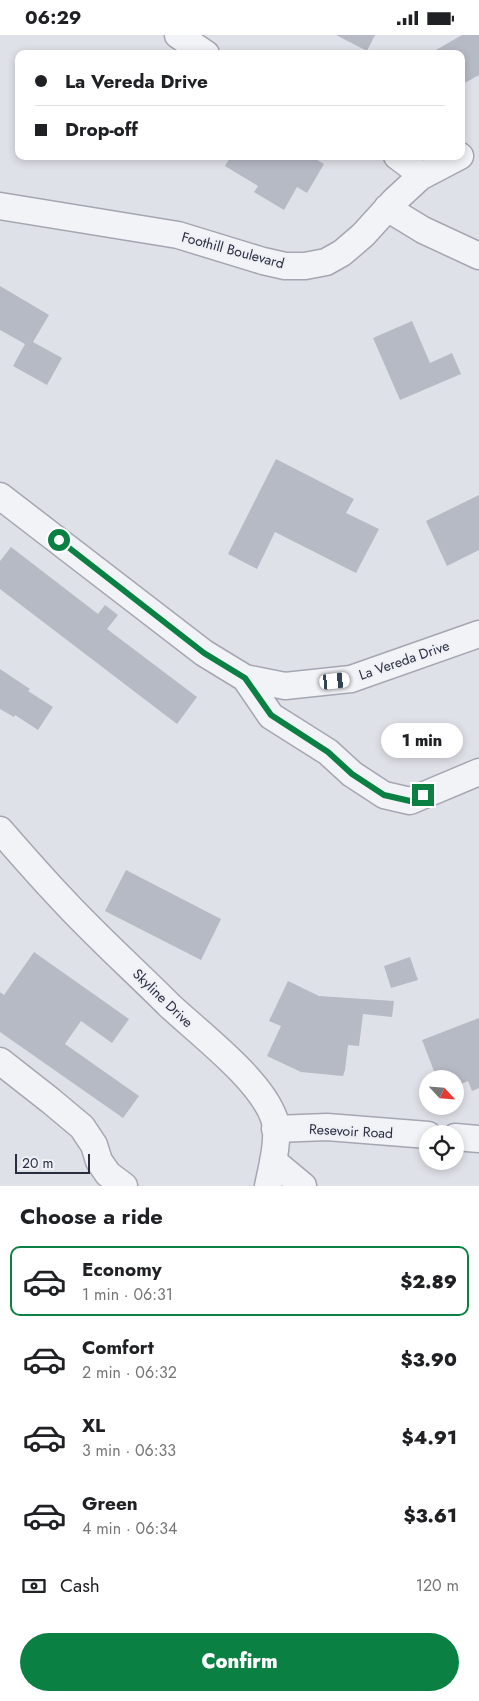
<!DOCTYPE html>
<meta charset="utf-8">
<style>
body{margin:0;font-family:Jost,sans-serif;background:#f6f6f6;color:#202124;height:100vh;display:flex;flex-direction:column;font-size:19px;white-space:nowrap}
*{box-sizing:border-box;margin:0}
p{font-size:16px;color:#757577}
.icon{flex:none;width:28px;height:28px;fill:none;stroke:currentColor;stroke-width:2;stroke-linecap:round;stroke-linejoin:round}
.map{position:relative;height:1151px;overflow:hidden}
.details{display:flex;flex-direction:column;background:#fff;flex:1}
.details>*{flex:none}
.guide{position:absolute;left:15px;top:15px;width:450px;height:110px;border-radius:10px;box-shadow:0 2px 8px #0003;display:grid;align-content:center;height:110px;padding:0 20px;background:#fff}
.needle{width:32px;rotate:116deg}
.controls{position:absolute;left:419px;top:1035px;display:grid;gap:10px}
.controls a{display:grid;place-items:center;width:45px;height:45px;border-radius:50%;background:#fff;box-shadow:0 2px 8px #0003;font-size:25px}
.scale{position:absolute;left:15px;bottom:12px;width:75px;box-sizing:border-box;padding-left:5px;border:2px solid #282d3f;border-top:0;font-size:14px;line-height:18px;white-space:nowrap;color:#282d3f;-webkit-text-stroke:4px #eef0f6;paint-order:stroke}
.end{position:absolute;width:22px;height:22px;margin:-11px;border:6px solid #0b8043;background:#fff;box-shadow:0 0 0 2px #fff}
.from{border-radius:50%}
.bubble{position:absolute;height:35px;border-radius:18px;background:#fff;box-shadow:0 2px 8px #0003;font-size:16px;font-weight:800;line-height:35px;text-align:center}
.car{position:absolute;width:15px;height:30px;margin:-15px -8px;border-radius:6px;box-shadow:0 0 4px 1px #0007;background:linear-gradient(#fff 24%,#345 0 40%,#fff 0 76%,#345 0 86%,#fff 0)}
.guide b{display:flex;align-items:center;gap:18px;height:48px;font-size:19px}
.guide b+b{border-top:1px solid #e0e0e0}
.guide i{width:12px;height:12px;background:#202124}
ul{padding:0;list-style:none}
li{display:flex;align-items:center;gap:15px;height:70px;margin:0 10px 8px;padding:0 10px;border:2px solid transparent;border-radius:10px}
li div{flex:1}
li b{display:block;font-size:19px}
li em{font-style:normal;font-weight:800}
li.selected{border-color:#0b8043}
li>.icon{width:45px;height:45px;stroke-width:1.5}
h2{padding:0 20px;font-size:22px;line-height:60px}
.pay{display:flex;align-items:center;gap:12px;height:55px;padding:0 20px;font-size:19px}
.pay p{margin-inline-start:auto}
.cta{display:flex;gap:10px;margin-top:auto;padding:10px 20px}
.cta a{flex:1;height:58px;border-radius:30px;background:#0b8043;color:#fff;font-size:20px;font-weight:800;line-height:58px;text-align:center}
.status{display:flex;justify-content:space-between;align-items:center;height:35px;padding:0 25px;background:#fff;direction:ltr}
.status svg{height:14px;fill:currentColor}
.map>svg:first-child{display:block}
.building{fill:#b6bac5}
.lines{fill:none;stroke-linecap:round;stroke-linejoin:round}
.minor-casing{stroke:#a4a7b2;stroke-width:29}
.minor{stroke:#f2f3f6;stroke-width:26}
.route{stroke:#0b8043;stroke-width:6}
.labels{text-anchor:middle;stroke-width:4;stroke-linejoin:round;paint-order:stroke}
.street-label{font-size:14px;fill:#282d3f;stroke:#eef0f6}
</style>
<div class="status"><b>06:29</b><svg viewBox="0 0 49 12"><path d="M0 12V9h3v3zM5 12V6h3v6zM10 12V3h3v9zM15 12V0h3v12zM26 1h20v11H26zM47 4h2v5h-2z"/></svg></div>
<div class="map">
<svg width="479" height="1151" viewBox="0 0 479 1151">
<rect width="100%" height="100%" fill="#dfe1e8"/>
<path class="building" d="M336,0H375L367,16Z
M462,0H479V40L461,50V19H429Z
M231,121H311L324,129L307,158L297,152L284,175L254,157L258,151L225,131Z
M0,251L49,280L33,307L62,323L47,350L13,331L25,309L0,295Z
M412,286L430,328L452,318L461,339L400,365L373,303Z
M276,424L354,464L346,478L379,494L356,538L275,497L257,534L228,519Z
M479,460V515L447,531L426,486Z
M11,512L98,579L105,570L118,580L107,594L197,662L177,689L0,554V526Z
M0,634L30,654L28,656L53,672L38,695L15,680L14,682L0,674Z
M126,835L221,884L201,925L105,876Z
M34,917L129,984L112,1008L81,986L65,1009L139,1061L123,1083L0,997V957L4,960Z
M410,922L418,945L391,953L384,931Z
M288,946L319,961L394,966L392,982L363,979L359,1011L348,1010L345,1035L343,1041L301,1037L267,1021L281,991L269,986Z
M479,983V1053L472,1056L468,1046L455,1052V1044H437L422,1005Z"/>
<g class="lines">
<g class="minor-casing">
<path id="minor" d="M178,0L206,19
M397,121L413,133L420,142
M0,171L178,200L263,226L285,231H305L326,227L342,218L363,200L394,166L420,142L460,121
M387,173L423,195L479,221
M0,461L204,618L245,643L285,651L351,644L479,599
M245,643L271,681L328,717L352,739L384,760L410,766L479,737
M0,795C20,818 40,841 61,863C95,900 133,934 169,970C200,999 260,1044 274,1083C280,1102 272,1132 268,1151
M0,1026L51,1066L82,1092L94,1110L99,1126L108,1139L124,1151
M275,1094L327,1092L428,1100
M455,1102L479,1104
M273,1126L303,1151"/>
</g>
<use href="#minor" class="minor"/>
</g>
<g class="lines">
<path class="route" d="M59,505L204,618L245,643L271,680L328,717L352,739L384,760L410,766L423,760"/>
</g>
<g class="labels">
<g class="street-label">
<text transform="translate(233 215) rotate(15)" y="5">Foothill Boulevard</text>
<text transform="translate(404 625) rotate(-19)" y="5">La Vereda Drive</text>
<text transform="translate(163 963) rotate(44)" y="5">Skyline Drive</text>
<text transform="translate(351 1096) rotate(3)" y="5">Resevoir Road</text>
</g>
</g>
</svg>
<div class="controls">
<a><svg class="needle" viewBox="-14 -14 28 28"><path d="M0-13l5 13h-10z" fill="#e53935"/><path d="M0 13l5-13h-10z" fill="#757577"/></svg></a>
<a><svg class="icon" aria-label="locate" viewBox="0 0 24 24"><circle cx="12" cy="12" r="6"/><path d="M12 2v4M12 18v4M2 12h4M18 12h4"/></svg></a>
</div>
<div class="scale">20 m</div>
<i class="end from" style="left:59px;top:505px"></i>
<i class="end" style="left:423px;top:760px"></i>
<div class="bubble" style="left:381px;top:688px;width:82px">1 min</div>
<i class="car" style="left:335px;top:646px;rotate:84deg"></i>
<div class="guide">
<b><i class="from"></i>La Vereda Drive</b>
<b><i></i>Drop-off</b>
</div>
</div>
<section class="details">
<h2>Choose a ride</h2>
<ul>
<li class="selected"><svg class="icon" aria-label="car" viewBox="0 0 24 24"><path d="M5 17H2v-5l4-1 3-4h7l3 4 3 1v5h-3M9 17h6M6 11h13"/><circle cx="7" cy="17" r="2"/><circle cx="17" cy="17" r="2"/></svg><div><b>Economy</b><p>1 min · 06:31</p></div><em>$2.89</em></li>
<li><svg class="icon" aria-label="car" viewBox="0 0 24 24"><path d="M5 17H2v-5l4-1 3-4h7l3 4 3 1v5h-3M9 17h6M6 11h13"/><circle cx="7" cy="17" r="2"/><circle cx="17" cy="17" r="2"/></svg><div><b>Comfort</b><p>2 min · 06:32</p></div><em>$3.90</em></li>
<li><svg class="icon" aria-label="car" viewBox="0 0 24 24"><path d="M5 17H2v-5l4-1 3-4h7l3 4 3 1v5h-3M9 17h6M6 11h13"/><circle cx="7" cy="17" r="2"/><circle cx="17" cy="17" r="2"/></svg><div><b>XL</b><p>3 min · 06:33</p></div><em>$4.91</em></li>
<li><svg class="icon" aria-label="car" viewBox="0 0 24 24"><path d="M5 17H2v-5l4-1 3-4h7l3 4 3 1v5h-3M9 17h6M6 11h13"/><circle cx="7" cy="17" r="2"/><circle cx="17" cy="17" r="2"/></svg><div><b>Green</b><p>4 min · 06:34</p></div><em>$3.61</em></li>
</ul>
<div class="pay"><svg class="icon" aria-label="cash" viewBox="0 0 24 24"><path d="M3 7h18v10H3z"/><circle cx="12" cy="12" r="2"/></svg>Cash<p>120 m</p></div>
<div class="cta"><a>Confirm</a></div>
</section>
